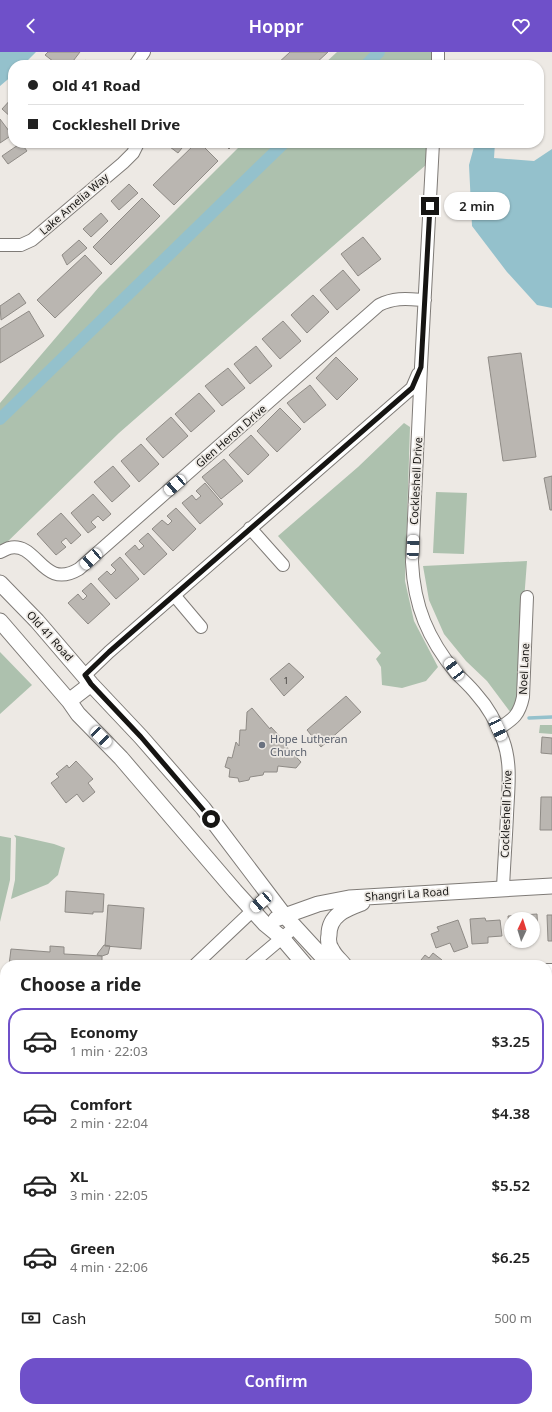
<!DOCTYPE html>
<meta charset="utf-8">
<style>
body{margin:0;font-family:"Noto Sans",sans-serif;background:#f6f6f6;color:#222;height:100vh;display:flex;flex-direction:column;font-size:15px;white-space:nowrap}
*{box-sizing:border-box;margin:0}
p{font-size:13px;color:#767676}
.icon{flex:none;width:22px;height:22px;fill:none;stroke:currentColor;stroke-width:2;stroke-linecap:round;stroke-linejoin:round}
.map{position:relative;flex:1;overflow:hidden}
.panel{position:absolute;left:0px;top:908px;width:552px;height:452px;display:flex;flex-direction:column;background:#fff;border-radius:16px 16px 0 0;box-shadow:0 1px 3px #0004}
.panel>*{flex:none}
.banner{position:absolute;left:8px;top:8px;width:536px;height:88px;border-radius:16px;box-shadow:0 1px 3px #0004;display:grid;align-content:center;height:88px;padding:0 20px;background:#fff}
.needle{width:26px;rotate:4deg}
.controls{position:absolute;left:504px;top:860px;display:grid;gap:8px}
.controls a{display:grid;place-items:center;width:36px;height:36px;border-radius:50%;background:#fff;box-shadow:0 1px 3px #0004;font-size:20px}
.end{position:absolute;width:18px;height:18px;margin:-9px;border:5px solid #161513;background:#fff;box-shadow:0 0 0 2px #fff}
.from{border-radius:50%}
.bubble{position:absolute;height:28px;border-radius:14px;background:#fff;box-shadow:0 1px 3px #0004;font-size:13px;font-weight:600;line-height:28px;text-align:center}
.car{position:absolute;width:12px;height:24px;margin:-12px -6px;border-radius:5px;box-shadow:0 0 3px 1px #0007;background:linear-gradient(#fff 24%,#345 0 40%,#fff 0 76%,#345 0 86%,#fff 0)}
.banner b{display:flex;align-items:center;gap:14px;height:38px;font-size:15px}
.banner b+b{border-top:1px solid #e0e0e0}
.banner i{width:10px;height:10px;background:#222}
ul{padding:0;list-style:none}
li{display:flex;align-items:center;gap:12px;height:66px;margin:0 8px 6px;padding:0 12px;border:2px solid transparent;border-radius:16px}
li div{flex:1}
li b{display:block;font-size:15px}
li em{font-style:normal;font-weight:600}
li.on{border-color:#6f50c9}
li>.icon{width:36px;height:36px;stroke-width:1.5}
h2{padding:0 20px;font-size:18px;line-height:48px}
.pay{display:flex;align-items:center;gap:10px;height:44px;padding:0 20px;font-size:15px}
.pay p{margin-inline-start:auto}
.button{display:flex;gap:8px;margin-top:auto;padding:8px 20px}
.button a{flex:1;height:46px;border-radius:16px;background:#6f50c9;color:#fff;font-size:16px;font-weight:600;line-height:46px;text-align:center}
header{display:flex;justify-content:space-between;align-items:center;height:52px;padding:0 20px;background:#6f50c9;color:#fff;font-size:18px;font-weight:600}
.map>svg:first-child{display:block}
.green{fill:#adc1ae}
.water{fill:#94c1cc}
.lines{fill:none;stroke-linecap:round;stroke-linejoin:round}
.stream{stroke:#94c1cc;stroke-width:3.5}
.canal{stroke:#94c1cc;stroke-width:12}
.building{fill:#bab6b1;stroke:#8f8b86}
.minor-casing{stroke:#7f7b77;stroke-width:14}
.tertiary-casing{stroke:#7f7b77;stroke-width:17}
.minor{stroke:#fff;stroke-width:12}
.tertiary{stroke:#fff;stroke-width:15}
.route{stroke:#161513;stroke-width:5}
.worship-dot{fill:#6b7280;stroke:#ede9e4;stroke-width:1.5}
.labels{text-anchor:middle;stroke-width:3.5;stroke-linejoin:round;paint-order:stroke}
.number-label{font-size:9px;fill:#3f3d3a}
.street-label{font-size:11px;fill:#161513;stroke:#ede9e4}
.worship-label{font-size:11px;fill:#5b616d;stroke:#ede9e4;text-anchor:start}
</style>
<header><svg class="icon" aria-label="back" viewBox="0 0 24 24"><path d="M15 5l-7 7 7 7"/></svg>Hoppr<svg class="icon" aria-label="heart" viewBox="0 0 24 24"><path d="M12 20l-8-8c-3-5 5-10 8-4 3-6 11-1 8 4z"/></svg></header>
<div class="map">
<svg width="552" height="1360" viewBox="0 0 552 1360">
<rect width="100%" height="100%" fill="#ede9e4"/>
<path class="green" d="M337,0H435L434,13H323Z
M243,91H428L427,112L119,381L0,497V351L99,235Z
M404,371L410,375L405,529L414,569L438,615L426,629L402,636L382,633L381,615L376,607L381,601L278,484L358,415Z
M436,440L467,441L464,502L433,501Z
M527,509L516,654L511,661L487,629L466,609L444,582L429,548L423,514Z
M0,600L32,633L0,662Z
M540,673H552V682L539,681Z
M14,783L54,792L65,796L58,823L48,832L11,847L15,828L16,786Z
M0,784L11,786L10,828L0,870Z
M5,1129V1147L0,1142V1135Z
M0,1178L5,1183V1212L0,1207Z
M547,1215L552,1221V1360H215L210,1355H547Z
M154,1355H163L170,1358L176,1355H202L207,1360H150Z"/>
<path class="water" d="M0,0H36L23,13H13V23L0,34Z
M475,91H495L494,106L534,109L552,97V256L537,253L507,220L472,174L469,113Z"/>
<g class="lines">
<path class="stream" d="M529,666L552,665"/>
<path class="canal" d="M366,13L379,0
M0,367L284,91"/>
</g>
<path class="building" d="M48,0H80L70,13H58L45,3Z
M290,0H328L314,13H276Z
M85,8L91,13H82Z
M13,45V67L2,57Z
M0,67L12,83L0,91Z
M21,91L27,99L8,112L2,104Z
M174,91H186L178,101L170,95Z
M196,91H200L218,109L174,153L153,133Z
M223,91H235L229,97Z
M129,132L138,141L119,158L111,149Z
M142,146L160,164L111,213L93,195Z
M101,161L108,169L91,185L83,177Z
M363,185L381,207L358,224L341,202Z
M79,188L87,196L67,213L62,203Z
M85,203L102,221L55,266L37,248Z
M343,218L360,238L337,258L320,238Z
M19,241L26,251L1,268L0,254Z
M313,243L329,260L307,281L291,263Z
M29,259L44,284L0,311V277Z
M283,269L301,289L280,307L262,287Z
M256,294L272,314L250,332L234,312Z
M521,301L536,405L503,409L488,305Z
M336,305L358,327L337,348L316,326Z
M228,316L245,336L222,354L205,334Z
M310,333L326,353L304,371L287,351Z
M199,341L215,359L191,380L175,362Z
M280,356L301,377L277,400L257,379Z
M171,365L188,384L163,406L146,387Z
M251,383L269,403L248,423L229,403Z
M141,392L159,412L139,430L121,409Z
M224,407L243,429L221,447L202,425Z
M113,414L130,434L112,450L94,430Z
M552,424V458H550L544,426Z
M205,431L223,452L200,472L182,451L192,443L196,448L201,444L196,439Z
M93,442L111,462L103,469L98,464L91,470L96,475L88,481L71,461Z
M176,456L196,477L173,499L152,477L162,468L168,473L172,469L167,464Z
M61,461L81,483L71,492L66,486L61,490L66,495L56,503L37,482Z
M148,481L167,502L144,523L125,502L135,493L139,498L144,494L139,489Z
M120,505L139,527L116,547L98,527L107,519L111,523L116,518L111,513Z
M91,531L110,552L88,572L68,551L78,542L83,548L87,544L82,539Z
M289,611L304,625L284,644L270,627Z
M346,644L361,660L321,695L307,678Z
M252,656L270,677L271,675L284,689L283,691L301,710L296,716L278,714L277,720H264L263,723L250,725L249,728L239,730L238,726L229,725L230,717L225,715L228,705L232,706L236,690L239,694L240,678H246L247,660Z
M542,685L552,686V702L541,701Z
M76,709L93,727L88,731L95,740L83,750L77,742L66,751L51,731L59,725L56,722L67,713L69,716Z
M541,745H552V778H540Z
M66,839L104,842L103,860H93V862L65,860Z
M108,853L144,856L141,897L105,894Z
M537,862L538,882H533V867H511V889H524V892H510L508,864Z
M547,863H552V889H548Z
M485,866L486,869L500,868L502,884L488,885V891L472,892L470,867Z
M458,868L468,895L454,900L450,891L436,896L431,882L439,879L437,875Z
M104,893L110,894L108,902L102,904L97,903L98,901Z
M50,894L64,895V902L102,904V913H9L11,897L50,900Z
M433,901L442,908L438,913H417L425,903L429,906Z
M547,943H552V972H547Z
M552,1079V1111L547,1106V1084Z
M0,1240L5,1241V1271L0,1270Z
M5,1347V1355H19L18,1360H0V1352L3,1353Z
M82,1355H101L99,1360H80Z"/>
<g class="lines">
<g class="minor-casing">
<path id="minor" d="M135,13L144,0
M438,13V0
M433,91L421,315L412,510C414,554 428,587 456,621C463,628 471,635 477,643C488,655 497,672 503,688C512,712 508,738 507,763C506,787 504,812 503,836
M0,193H21L32,188L123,111L133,101L138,91
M250,476L283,513
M0,500C3,499 6,497 9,496C38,489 42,539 79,517L379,253C395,245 408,247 425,248
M174,543L201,575
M85,623L109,600L412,336L418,322
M498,677C513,667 519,664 523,645L527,545
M195,913L269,843
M250,913L295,875
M547,918H552
M547,1061L552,1057
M0,1108L5,1103
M0,1305L5,1310
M49,1355L54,1360"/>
</g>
<g class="tertiary-casing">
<path id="tertiary" d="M0,531L37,569L91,632L141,685L203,756L284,863L330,913
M0,569L69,649L78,662L121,706L235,839L265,872L282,886L305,913
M69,649L91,632
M276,867L318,852L349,846L552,834
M344,913C340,908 335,904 332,898C329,894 328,888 329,883C329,863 346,857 362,851
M547,1157L552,1163
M547,1186L552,1192"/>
</g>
<use href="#minor" class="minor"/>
<use href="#tertiary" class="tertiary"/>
</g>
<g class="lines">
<path class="route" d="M211,767L141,685L91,632L85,623L109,600L412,336L421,315L430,154"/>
</g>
<circle class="worship-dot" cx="262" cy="693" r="4"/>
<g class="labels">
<g class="number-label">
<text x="286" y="632">1</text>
</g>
<g class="street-label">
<text transform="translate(74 152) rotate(-41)" y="4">Lake Amelia Way</text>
<text transform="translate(231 384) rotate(-41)" y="4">Glen Heron Drive</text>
<text transform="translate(416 429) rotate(-87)" y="4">Cockleshell Drive</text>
<text transform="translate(50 584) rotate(48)" y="4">Old 41 Road</text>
<text transform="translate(524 617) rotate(-87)" y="4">Noel Lane</text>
<text transform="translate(506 762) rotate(-88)" y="4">Cockleshell Drive</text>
<text transform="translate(407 842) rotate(-4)" y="4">Shangri La Road</text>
</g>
<g class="worship-label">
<text x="270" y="691">Hope Lutheran<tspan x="270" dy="13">Church</tspan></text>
</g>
</g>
</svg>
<div class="controls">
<a><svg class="needle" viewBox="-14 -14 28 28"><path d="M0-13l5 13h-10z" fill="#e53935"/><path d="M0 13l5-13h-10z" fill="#767676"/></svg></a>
</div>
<i class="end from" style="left:211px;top:767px"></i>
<i class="end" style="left:430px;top:154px"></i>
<div class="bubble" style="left:444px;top:140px;width:66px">2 min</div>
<i class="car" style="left:175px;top:433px;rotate:229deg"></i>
<i class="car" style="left:413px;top:495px;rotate:2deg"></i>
<i class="car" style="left:91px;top:507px;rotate:228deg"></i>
<i class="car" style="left:454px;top:617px;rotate:323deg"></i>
<i class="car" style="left:498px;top:677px;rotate:155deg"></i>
<i class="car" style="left:101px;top:685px;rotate:135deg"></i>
<i class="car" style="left:261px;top:850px;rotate:229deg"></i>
<div class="banner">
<b><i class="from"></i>Old 41 Road</b>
<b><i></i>Cockleshell Drive</b>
</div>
<section class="panel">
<h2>Choose a ride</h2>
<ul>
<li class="on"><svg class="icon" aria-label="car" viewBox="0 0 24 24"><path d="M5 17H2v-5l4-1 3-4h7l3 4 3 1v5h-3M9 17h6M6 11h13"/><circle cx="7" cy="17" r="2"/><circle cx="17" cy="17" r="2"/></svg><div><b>Economy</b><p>1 min · 22:03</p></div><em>$3.25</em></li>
<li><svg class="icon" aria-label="car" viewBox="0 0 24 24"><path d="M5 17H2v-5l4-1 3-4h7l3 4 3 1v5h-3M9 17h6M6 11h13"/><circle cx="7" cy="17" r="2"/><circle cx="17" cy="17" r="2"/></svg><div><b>Comfort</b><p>2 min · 22:04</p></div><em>$4.38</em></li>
<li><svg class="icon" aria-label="car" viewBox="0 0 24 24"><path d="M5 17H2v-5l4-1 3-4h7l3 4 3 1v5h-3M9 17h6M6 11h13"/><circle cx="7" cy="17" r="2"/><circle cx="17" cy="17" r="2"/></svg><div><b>XL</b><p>3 min · 22:05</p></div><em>$5.52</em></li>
<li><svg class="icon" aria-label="car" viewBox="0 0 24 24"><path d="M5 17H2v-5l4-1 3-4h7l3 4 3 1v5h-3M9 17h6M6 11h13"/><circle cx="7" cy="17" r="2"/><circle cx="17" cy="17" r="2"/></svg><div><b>Green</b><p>4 min · 22:06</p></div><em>$6.25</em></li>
</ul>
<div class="pay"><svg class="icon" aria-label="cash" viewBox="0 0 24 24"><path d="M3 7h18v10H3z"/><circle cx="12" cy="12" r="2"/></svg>Cash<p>500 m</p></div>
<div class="button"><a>Confirm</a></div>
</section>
</div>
